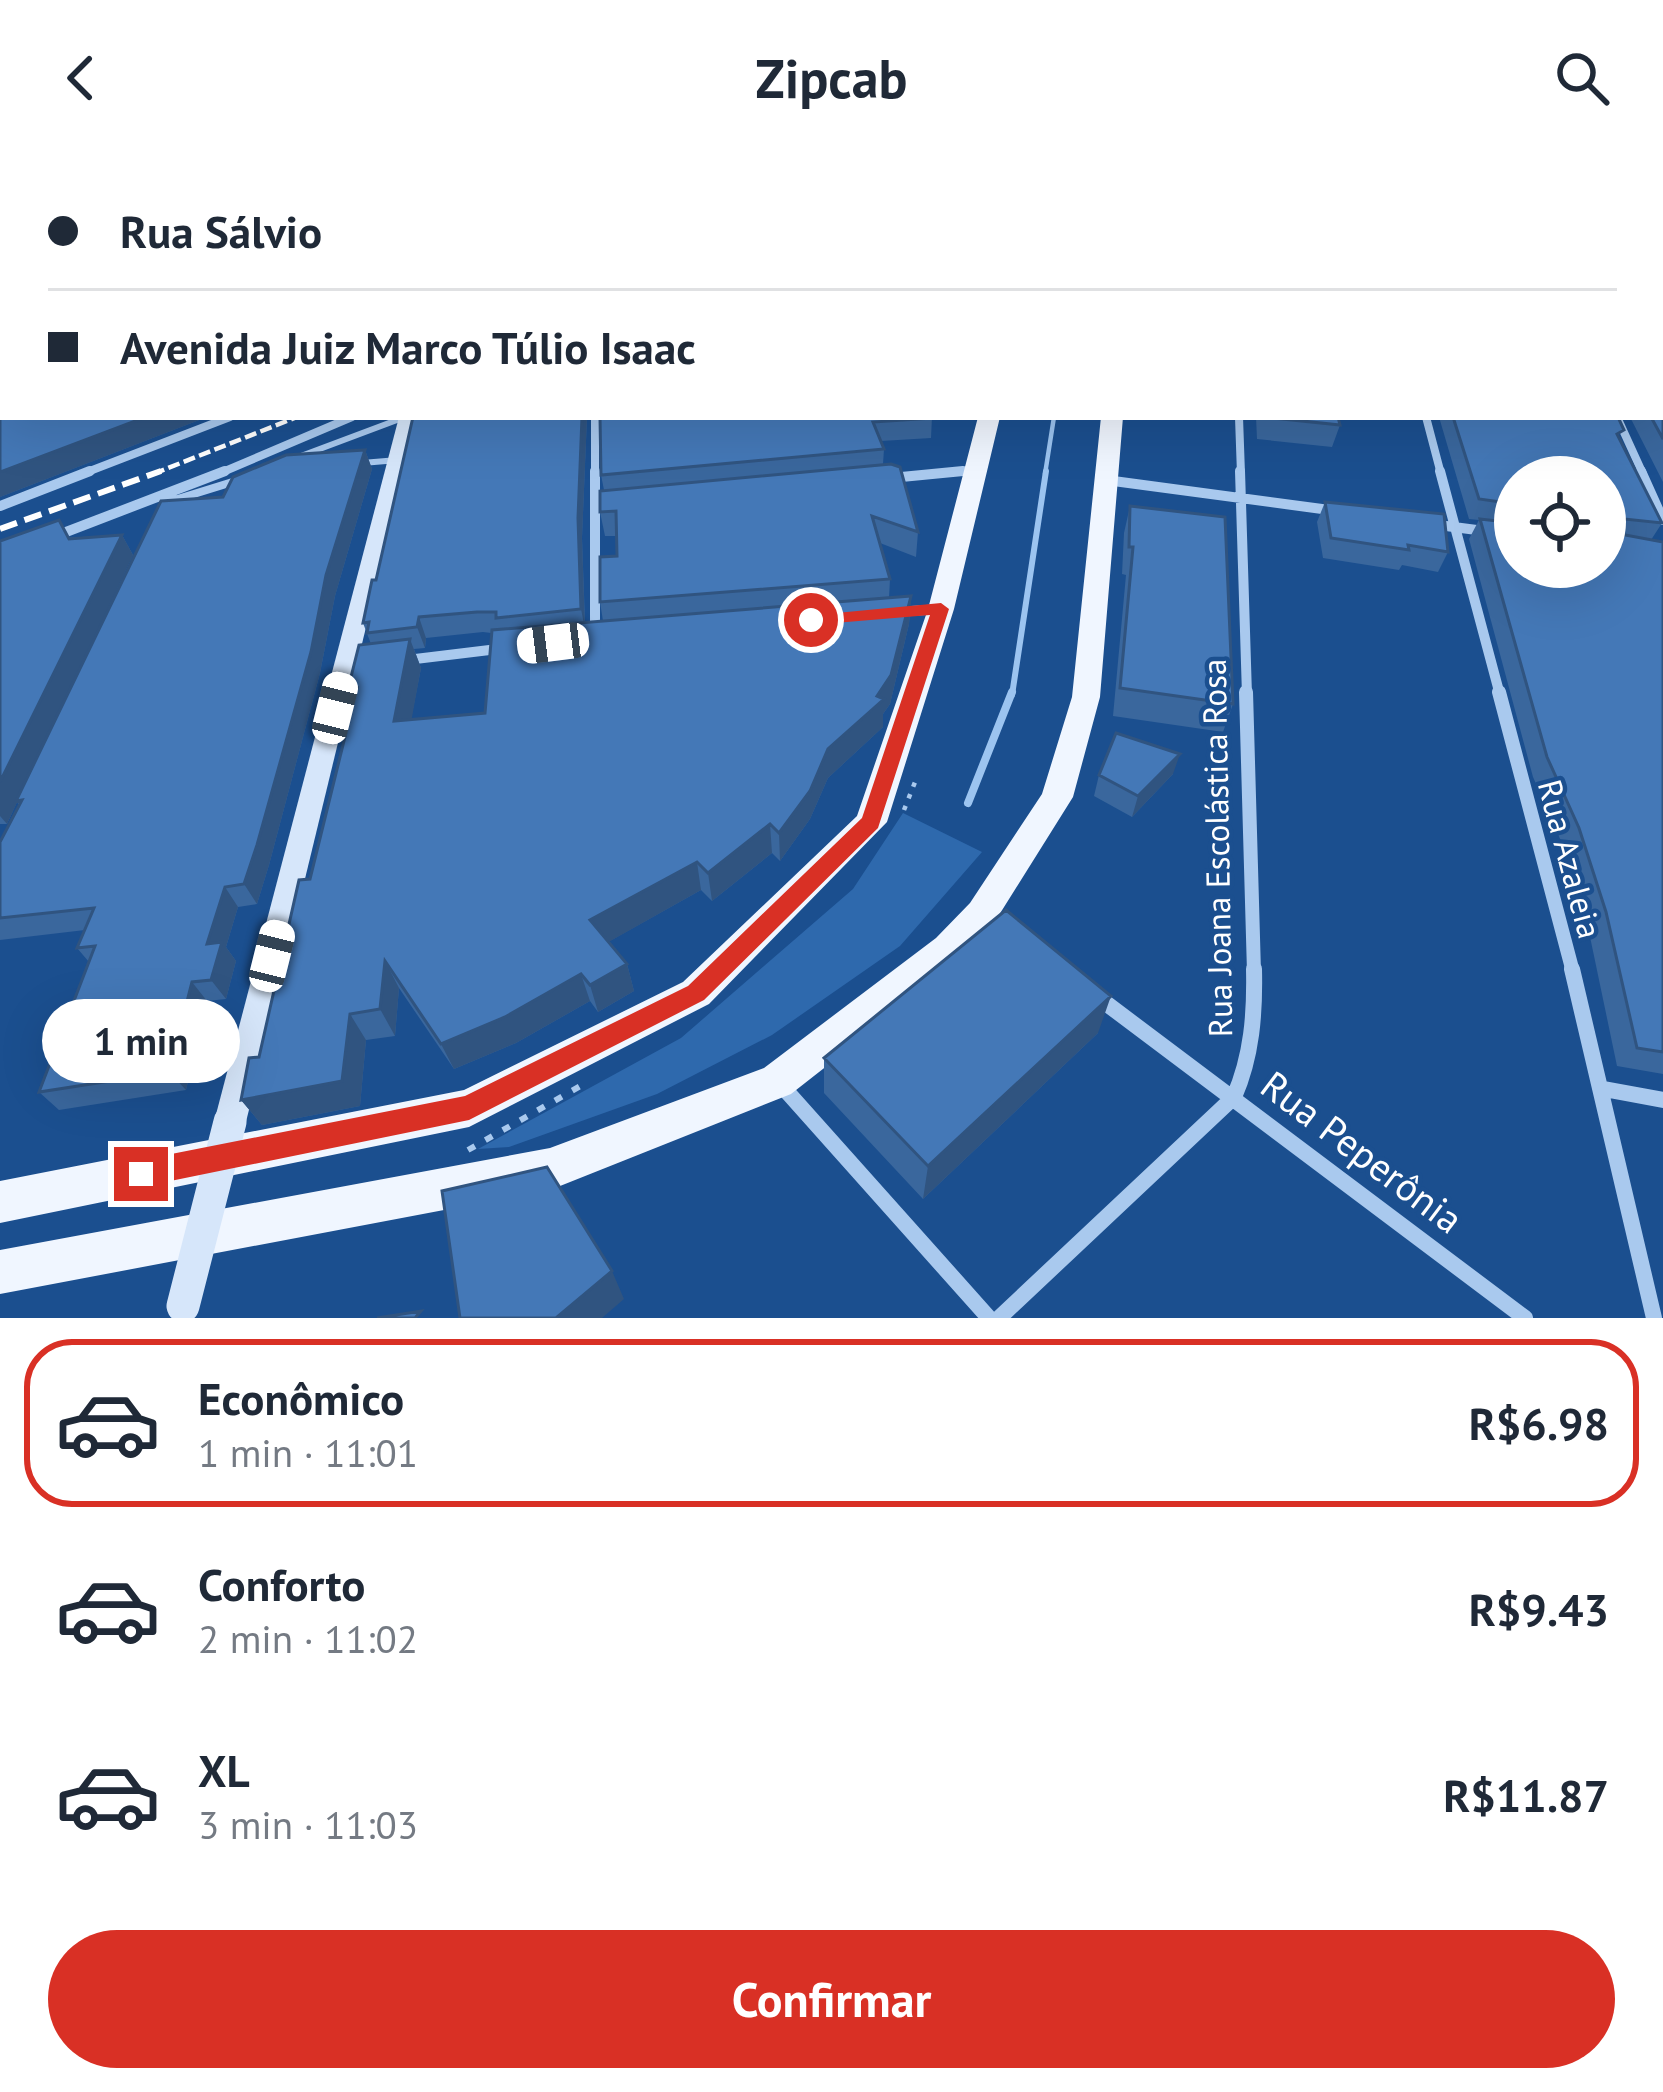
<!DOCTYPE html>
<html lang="pt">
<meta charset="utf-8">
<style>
body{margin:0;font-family:"PT Sans",sans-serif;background:#f6f6f7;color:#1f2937;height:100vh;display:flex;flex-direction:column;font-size:45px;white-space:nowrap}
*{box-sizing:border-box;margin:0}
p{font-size:39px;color:#747a83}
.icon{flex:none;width:66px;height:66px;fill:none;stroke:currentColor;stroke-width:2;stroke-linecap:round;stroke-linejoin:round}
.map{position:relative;height:1162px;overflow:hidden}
.panel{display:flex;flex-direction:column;background:#fff;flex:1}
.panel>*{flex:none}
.top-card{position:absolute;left:0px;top:0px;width:1665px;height:264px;box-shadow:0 12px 48px #0002;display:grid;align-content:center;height:264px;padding:0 48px;background:#fff}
.fabs{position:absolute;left:1494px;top:300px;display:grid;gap:24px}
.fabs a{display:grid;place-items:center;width:132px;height:132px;border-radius:50%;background:#fff;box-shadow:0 12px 48px #0002;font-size:60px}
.end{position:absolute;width:54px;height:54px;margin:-27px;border:15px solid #d93025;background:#fff;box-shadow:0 0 0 6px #fff}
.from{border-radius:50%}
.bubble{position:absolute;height:84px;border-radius:42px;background:#fff;box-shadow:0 12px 48px #0002;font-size:39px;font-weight:700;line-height:84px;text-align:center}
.car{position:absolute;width:36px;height:72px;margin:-36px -18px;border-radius:15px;box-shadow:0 0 9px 3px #0007;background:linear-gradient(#fff 24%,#345 0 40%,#fff 0 76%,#345 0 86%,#fff 0)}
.top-card b{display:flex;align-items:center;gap:42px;height:114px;font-size:45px}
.top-card b+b{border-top:3px solid #e0e1e3}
.top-card i{width:30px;height:30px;background:#1f2937}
ul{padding:21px 0 0;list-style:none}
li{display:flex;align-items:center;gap:36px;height:168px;margin:0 24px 18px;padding:0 24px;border:6px solid transparent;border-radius:48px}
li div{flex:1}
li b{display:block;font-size:45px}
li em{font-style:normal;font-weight:700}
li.selected{border-color:#d93025}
li>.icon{width:108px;height:108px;stroke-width:1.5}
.cta{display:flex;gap:24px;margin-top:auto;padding:24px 48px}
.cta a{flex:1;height:138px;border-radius:72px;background:#d93025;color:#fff;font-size:48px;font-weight:700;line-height:138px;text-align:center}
header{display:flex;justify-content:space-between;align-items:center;height:156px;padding:0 48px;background:#fff;font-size:54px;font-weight:700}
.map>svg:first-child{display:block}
.green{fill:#2e69ad}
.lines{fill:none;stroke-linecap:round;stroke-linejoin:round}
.stream-far2{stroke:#9cc4f0;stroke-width:4.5}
.stream-far1{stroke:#9cc4f0;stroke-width:6}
.stream{stroke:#9cc4f0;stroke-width:8}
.path-far1{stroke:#a9c9ee;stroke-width:4.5;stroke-dasharray:4.5 8;stroke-linecap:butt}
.path{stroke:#a9c9ee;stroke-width:6;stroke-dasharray:8 12;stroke-linecap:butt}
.lane-far1{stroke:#a9c9ee;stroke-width:6}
.lane{stroke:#a9c9ee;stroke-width:8}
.street-far3{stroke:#a9c9ee;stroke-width:8}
.street-far2{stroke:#a9c9ee;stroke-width:10}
.street-far1{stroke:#a9c9ee;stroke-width:14}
.street{stroke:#a9c9ee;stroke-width:16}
.secondary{fill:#d6e6fa;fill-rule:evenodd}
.primary{fill:#f0f6ff;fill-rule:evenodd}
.rail-far1{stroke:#fff;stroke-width:4.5;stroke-dasharray:12 4.5;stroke-linecap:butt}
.rail{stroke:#fff;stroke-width:6;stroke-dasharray:18 8;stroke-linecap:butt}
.secondary-bridge{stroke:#d6e6fa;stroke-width:33}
.wall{fill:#3a679d;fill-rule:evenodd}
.shaded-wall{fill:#305480}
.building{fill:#4478b7;stroke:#305480;stroke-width:3}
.route{fill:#d93025}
.labels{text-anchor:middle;stroke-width:9;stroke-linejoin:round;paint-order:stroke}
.street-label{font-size:33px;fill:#fff;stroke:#1b4f8f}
.near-street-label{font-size:39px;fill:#fff;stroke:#1b4f8f}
</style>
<header><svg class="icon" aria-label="back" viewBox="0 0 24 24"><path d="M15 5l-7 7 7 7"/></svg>Zipcab<svg class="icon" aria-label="search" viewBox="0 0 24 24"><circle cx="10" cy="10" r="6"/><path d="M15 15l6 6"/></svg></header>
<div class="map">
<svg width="1663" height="1162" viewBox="0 0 1663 1162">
<rect width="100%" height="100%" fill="#1b4f8f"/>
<path class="green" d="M903,657L982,696L900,790L772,879L657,938L509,991L478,993L681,882L853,733Z"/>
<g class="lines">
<path class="stream-far2" d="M1045,318L1054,261"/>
<path class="stream-far1" d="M1012,539L1046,315"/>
<path class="stream" d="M968,647L1012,536"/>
<path class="path-far1" d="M904,654L917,621"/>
<path class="path" d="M468,994L584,928"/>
<path class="lane-far1" d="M301,300L405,261
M362,307L398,304"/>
<path class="lane" d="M168,346L239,324"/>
<path class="street-far3" d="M595,261V318
M1239,261L1241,318
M1426,261L1441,318
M1617,261L1643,318
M82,318L230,261
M218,318L352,261
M931,318L975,314"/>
<path class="street-far2" d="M595,315V482
M1240,315L1247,539
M1440,315L1500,539
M1641,315L1663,364
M891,322L963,315
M1106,324L1337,355
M0,350L90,315
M162,359L172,338
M1446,370L1515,379
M53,381L225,315
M896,456L941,453
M407,504L506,492"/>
<path class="street-far1" d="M1246,536L1254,816
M1499,536L1573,816"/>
<path class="street" d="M1572,813L1654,1162
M1099,842L1525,1162
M782,930L989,1162
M1604,933L1663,944
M999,1162L1234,941C1252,900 1255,857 1254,813"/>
<path class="secondary" d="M399,261H417L246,966L241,977L230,981L219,977L214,966Z"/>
<path class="primary" d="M1026,0H1040L1041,3H1027Z
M1110,0H1124L1126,3H1112Z
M978,261H1000L954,453L887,666L709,848L469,971L0,1067V1025L464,934L683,826L857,660L928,453Z
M1101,261H1123L1100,541L1073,641L994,767L962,804L791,938L550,1034L0,1138V1094L550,992L764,912L936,782L970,747L1042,638L1072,541Z"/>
<path class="rail-far1" d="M153,318L297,261"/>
<path class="rail" d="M0,373L161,315"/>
<path class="secondary-bridge" d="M183,1150L230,966"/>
</g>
<path class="wall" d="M0,0H761L760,3L744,1L742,3H3V261H207L0,341Z
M1663,53V326L1630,261H1662Z
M587,261L582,382L585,466L603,465L600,446L617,400L616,380H605L600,356L604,334L601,319L600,261H932L931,282L881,285L884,293L883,308L918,376L916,401L880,387L890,423L889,442L911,440L909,468L890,548L883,558V571L828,622L810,663L780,705L772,697L712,745L701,734L608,786L627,808L634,835L598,856L590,845L516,887L454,913L399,832L395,880L366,884L360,950L262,969L241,944L259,901L310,723L353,545L348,533L371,488L363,467L376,424ZM483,476L491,477L485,557L411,563L421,512L414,493L425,492L426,482Z
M1256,261H1338L1340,269L1332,291L1257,283Z
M1439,261H1618L1619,282L1662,367L1651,384L1663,386V918L1617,910L1589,776L1564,692L1533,621L1469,383L1479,364L1469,363ZM1515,321L1605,411H1515Z
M365,294L372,313L335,440L320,517L269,709L257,748L238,751L226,791L236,805L226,843L207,845L186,934L59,954L39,936L89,806L77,792L85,774L0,784V686L19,649L17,646L7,668H0V385L122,379L133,399L65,544L223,341Z
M1325,346L1448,396L1438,416L1402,409L1399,414L1323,402L1317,366Z
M1130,350L1233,548L1223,576L1113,560L1126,419L1122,418L1124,377Z
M1173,618L1132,661L1094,640L1099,619Z
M1098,877L923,1043L824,937V902Z"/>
<path class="shaded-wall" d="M722,0H744V1L718,3Z
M146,261H207L0,341V316Z
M582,261H587L582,382L585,473L581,453L578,362Z
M365,294L372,313L335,440L320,517L269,709L257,748L244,728L326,419Z
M122,379L133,399L7,668L0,660V626Z
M911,440L909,468L890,548L883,558V571L828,622L810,663L780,705L779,677L828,593L877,540Z
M419,461L426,482L425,492L417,471Z
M410,483L421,512L406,594L394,565Z
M1180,598L1173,618L1132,661L1138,640Z
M770,668L772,697L712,745L708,717Z
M697,706L701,734L598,792L590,764Z
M225,731L238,751L226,791L236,805L226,843L211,824L207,788Z
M385,805L399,832L395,880L380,853Z
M627,808L634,835L598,856L590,829Z
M581,818L590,845L516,887L454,913L441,888Z
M192,826L207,845L186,934L169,916Z
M1111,840L1098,877L923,1043L928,1010Z
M350,858L366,884L360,950L262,969L241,944Z
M612,1115L624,1143L602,1162H556Z"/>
<path class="building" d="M0,0H627L622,3H3V261H146L0,316Z
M679,0H722L718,3H697Z
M838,0H961V3H838Z
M1143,0H1181V3H1144Z
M1304,0H1623L1625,3H1304Z
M1662,51L1663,53V283L1651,261H1662Z
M413,261H582L578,362L581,453L496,462V456H477L419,461L417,471L367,477L369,466L363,467L372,424H376Z
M600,261H932V262L873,266L884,293L601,319Z
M1264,261H1338L1340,269Z
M1453,261H1618L1624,274L1617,278L1662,367L1615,362L1608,368L1609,376L1663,386V896L1637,892L1606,756L1579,672L1547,601L1480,363L1515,367V411H1605V321H1515V348L1479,343Z
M365,294L326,419L311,496L257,689L244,728L225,731L207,788L222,786L211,824L192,826L169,916L39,936L95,790L77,792L94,752L0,762V686L22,644L16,645L161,345L223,341L233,321L286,299Z
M891,308L900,311L918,376L872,360L890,423L600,446V401L617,400L616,355L600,356V335Z
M1325,346L1444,358L1448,396L1408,389L1409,394L1331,382Z
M1130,350L1225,361L1233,548L1120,532L1133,391H1129Z
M59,364L69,383L122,379L0,626V385Z
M911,440L891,519L877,540L884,543L828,593L810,635L779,677L770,668L708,717L697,706L590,764L627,808L590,829L581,818L505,861L441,888L385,805L380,853L350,858L342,925L241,944L249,902L259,901L299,724L310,723L357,532L348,533L359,489L410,483L394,565L485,557L492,474Z
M1116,577L1180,598L1138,640L1099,619Z
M1006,754L1111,840L928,1010L824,902Z
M547,1011L612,1115L556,1162H460L442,1035Z
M421,1155L415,1162H377Z"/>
<path class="route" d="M941,447L949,453L878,672L704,844L469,964L141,1031L131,1027L127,1018L131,1008L141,1004L465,940L688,830L862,662L930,459L811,469L805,467V460Z"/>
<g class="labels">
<g class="street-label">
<text transform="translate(1217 692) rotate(-91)" y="12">Rua Joana Escolástica Rosa</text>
<text transform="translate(1570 703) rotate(75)" y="12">Rua Azaleia</text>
</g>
<g class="near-street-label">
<text transform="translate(1362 996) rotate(37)" y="14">Rua Peperônia</text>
</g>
</g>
</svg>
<div class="fabs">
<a><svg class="icon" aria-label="locate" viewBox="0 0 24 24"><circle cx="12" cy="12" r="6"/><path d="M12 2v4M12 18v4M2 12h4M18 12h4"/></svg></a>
</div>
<i class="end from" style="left:811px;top:464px"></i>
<i class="end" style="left:141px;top:1018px"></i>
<div class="bubble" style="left:42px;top:843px;width:198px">1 min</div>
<i class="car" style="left:553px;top:487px;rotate:263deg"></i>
<i class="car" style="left:335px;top:552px;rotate:14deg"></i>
<i class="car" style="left:272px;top:800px;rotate:14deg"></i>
<div class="top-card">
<b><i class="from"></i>Rua Sálvio</b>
<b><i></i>Avenida Juiz Marco Túlio Isaac</b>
</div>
</div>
<section class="panel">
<ul>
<li class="selected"><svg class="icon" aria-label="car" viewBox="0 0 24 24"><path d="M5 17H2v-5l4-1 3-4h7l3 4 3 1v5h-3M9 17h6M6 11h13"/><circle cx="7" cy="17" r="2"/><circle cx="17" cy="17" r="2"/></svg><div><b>Econômico</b><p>1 min · 11:01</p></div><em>R$6.98</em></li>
<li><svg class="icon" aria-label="car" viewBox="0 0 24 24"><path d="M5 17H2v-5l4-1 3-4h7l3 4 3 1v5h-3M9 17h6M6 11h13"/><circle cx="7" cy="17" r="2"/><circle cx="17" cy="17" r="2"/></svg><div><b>Conforto</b><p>2 min · 11:02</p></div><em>R$9.43</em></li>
<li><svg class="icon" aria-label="car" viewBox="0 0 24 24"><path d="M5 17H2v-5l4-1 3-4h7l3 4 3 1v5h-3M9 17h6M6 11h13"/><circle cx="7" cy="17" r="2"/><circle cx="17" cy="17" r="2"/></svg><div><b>XL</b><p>3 min · 11:03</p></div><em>R$11.87</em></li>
</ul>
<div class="cta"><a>Confirmar</a></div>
</section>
